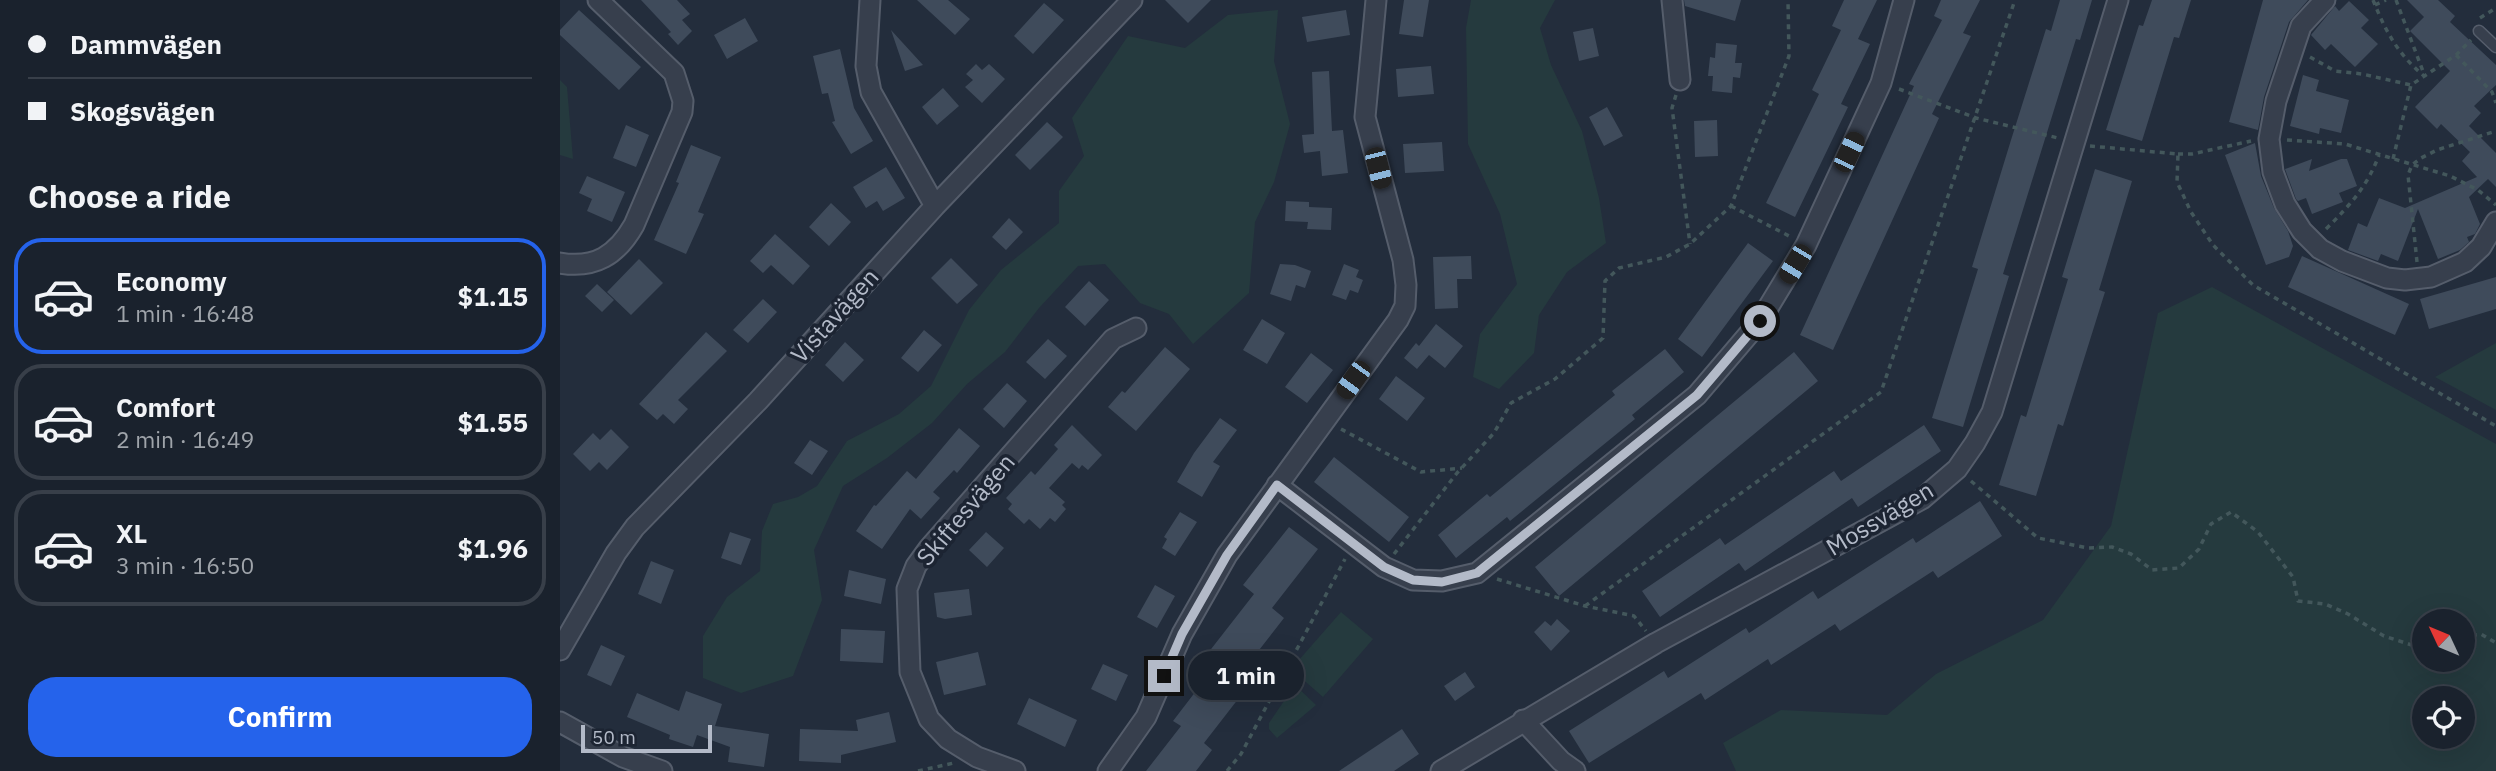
<!DOCTYPE html>
<meta charset="utf-8">
<style>
body{margin:0;font-family:"IBM Plex Sans",sans-serif;background:#232a35;color:#f1f3f6;height:100vh;display:flex;flex-direction:column;font-size:26px;white-space:nowrap}
*{box-sizing:border-box;margin:0}
p{font-size:23px;color:#9fa4aa}
.icon{flex:none;width:38px;height:38px;fill:none;stroke:currentColor;stroke-width:2;stroke-linecap:round;stroke-linejoin:round}
.map{position:relative;flex:1;overflow:hidden}
.sheet{display:flex;flex-direction:column;background:#1a222d;width:560px}
.sheet>*{flex:none}
.guide{display:grid;align-content:center;height:154px;padding:0 28px;background:#1a222d}
.needle{width:46px;rotate:314deg}
.tools{position:absolute;left:1852px;top:609px;display:grid;gap:14px}
.tools a{display:grid;place-items:center;width:63px;height:63px;border-radius:50%;background:#1a222d;box-shadow:0 7px 28px #0002,0 0 0 2px #383f49;font-size:35px}
.scale{position:absolute;left:21px;bottom:18px;width:131px;box-sizing:border-box;padding-left:7px;border:4px solid #b3bac8;border-top:0;font-size:19px;line-height:24px;white-space:nowrap;color:#b3bac8;-webkit-text-stroke:5px #1c2432;paint-order:stroke}
.end{position:absolute;width:32px;height:32px;margin:-16px;border:9px solid #b3bac8;background:#111;box-shadow:0 0 0 4px #111}
.from{border-radius:50%}
.bubble{position:absolute;height:49px;border-radius:24px;background:#1a222d;box-shadow:0 7px 28px #0002,0 0 0 2px #383f49;font-size:23px;font-weight:700;line-height:49px;text-align:center}
.car{position:absolute;width:21px;height:42px;margin:-21px -10px;border-radius:9px;box-shadow:0 0 5px 2px #0007;background:linear-gradient(#222 24%,#8ab4d8 0 40%,#222 0 76%,#8ab4d8 0 86%,#222 0)}
.guide b{display:flex;align-items:center;gap:24px;height:66px;font-size:26px}
.guide b+b{border-top:2px solid #383f49}
.guide i{width:18px;height:18px;background:#f1f3f6}
ul{padding:0;list-style:none}
li{display:flex;align-items:center;gap:21px;height:116px;margin:0 14px 10px;padding:0 14px;border:4px solid #383f49;border-radius:28px}
li div{flex:1}
li b{display:block;font-size:26px}
li em{font-style:normal;font-weight:700}
li.active{border-color:#2563eb}
li>.icon{width:63px;height:63px;stroke-width:1.5}
h2{padding:0 28px;font-size:32px;line-height:84px}
.primary-button{display:flex;gap:14px;margin-top:auto;padding:14px 28px}
.primary-button a{flex:1;height:80px;border-radius:28px;background:#2563eb;color:#fff;font-size:28px;font-weight:700;line-height:80px;text-align:center}
main{display:flex;flex:1;min-height:0}
.map>svg:first-child{display:block}
.green{fill:#253a3e;fill-rule:evenodd}
.building{fill:#3f4b5b}
.lines{fill:none;stroke-linecap:round;stroke-linejoin:round}
.lane-casing{stroke:#555d6b;stroke-width:13}
.street-casing{stroke:#555d6b;stroke-width:23}
.path{stroke:#43575b;stroke-width:3.5;stroke-dasharray:5 5;stroke-linecap:butt}
.lane{stroke:#373f4d;stroke-width:10}
.street{stroke:#373f4d;stroke-width:19}
.route{stroke:#b3bac8;stroke-width:9}
.labels{text-anchor:middle;stroke-width:7;stroke-linejoin:round;paint-order:stroke}
.street-label{font-size:24px;fill:#b3bac8;stroke:#1c2432}
</style>
<main>
<section class="sheet">
<div class="guide">
<b><i class="from"></i>Dammvägen</b>
<b><i></i>Skogsvägen</b>
</div>
<h2>Choose a ride</h2>
<ul>
<li class="active"><svg class="icon" aria-label="car" viewBox="0 0 24 24"><path d="M5 17H2v-5l4-1 3-4h7l3 4 3 1v5h-3M9 17h6M6 11h13"/><circle cx="7" cy="17" r="2"/><circle cx="17" cy="17" r="2"/></svg><div><b>Economy</b><p>1 min · 16:48</p></div><em>$1.15</em></li>
<li><svg class="icon" aria-label="car" viewBox="0 0 24 24"><path d="M5 17H2v-5l4-1 3-4h7l3 4 3 1v5h-3M9 17h6M6 11h13"/><circle cx="7" cy="17" r="2"/><circle cx="17" cy="17" r="2"/></svg><div><b>Comfort</b><p>2 min · 16:49</p></div><em>$1.55</em></li>
<li><svg class="icon" aria-label="car" viewBox="0 0 24 24"><path d="M5 17H2v-5l4-1 3-4h7l3 4 3 1v5h-3M9 17h6M6 11h13"/><circle cx="7" cy="17" r="2"/><circle cx="17" cy="17" r="2"/></svg><div><b>XL</b><p>3 min · 16:50</p></div><em>$1.96</em></li>
</ul>
<div class="primary-button"><a>Confirm</a></div>
</section>
<div class="map">
<svg width="1936" height="771" viewBox="0 0 1936 771">
<rect width="100%" height="100%" fill="#232d3c"/>
<path class="green" d="M911,0H995L980,28L991,65L1022,131L1039,198L1046,243L1007,272L979,315L974,353L939,389L913,377L920,334L957,284L940,214L908,144L906,28Z
M718,10L714,61L730,124L714,182L695,222L689,293L633,344L609,314L580,303L545,264L518,266L479,308L445,352L407,384L372,423L327,458L283,486L254,550L262,600L233,676L181,693L143,678V636L167,597L200,571L202,531L213,504L238,497L257,486L287,441L339,414L371,386L409,310L441,270L499,223V191L524,156L512,118L568,36L625,48L668,15Z
M0,80L7,87L13,159L0,155Z
M1652,287L1936,444V771H1176L1163,743L1221,710L1327,715L1376,674L1483,620L1551,526L1598,313ZM1864,621H1902V660H1864ZM1864,698H1902V737H1864Z
M1936,343V410L1875,377Z
M781,612L813,639L763,697L731,669Z
M735,685L756,705L717,738L709,729V723Z"/>
<path class="building" d="M81,0H117L130,14L122,20L132,31L118,45L108,34L111,32Z
M357,0H388L410,19L395,35Z
M605,0H651L628,23Z
M844,0H869L863,37L839,34Z
M1124,0H1181L1175,21L1125,6Z
M1284,0H1317L1298,39L1310,44L1281,104L1288,107L1235,217L1206,203L1259,94L1252,90L1281,30L1272,26Z
M1381,0H1420L1403,33L1411,36L1372,114L1379,118L1273,350L1240,335L1354,86L1349,84L1382,20L1374,16Z
M1500,0H1532L1520,40L1516,39L1443,274L1449,276L1403,427L1372,418L1418,269L1412,267L1451,140L1486,29L1491,31Z
M1592,0H1631L1619,38L1614,37L1582,141L1546,130L1579,25L1583,26Z
M1703,0H1748L1729,22L1704,97L1698,130L1669,122Z
M1847,0H1878L1895,16L1890,22L1936,65V85L1914,106L1921,113L1909,126L1936,153V187L1928,179L1909,197L1920,224L1915,234L1907,237L1909,242L1900,250L1878,259L1858,209L1838,261L1821,254L1818,261L1788,250L1798,223L1807,227L1819,198L1845,208L1917,177L1902,161L1910,152L1881,124L1877,129L1855,107L1890,71L1850,31L1864,17Z
M1789,1L1809,20L1801,28L1818,44L1795,67L1771,44L1765,50L1751,35L1775,6L1779,11Z
M484,3L504,20L473,54L454,36Z
M19,10L81,67L59,90L0,35V30Z
M786,10L790,35L747,42L742,17Z
M185,18L198,41L167,59L154,35Z
M1033,28L1039,56L1019,61L1013,32Z
M331,30L363,65L345,71Z
M1156,43L1177,45L1175,63H1182L1180,78L1173,77L1172,93L1152,91L1153,76H1148L1150,57L1155,58Z
M280,49L294,108L313,141L291,154L272,122L275,121L268,93L262,94L253,56Z
M416,64L422,70L429,64L445,79L422,103L405,87L413,80L406,74Z
M871,66L874,94L838,97L836,69Z
M769,71L772,131L783,130L788,173L762,176L760,151L744,153L742,135L754,134L752,72Z
M1743,75L1759,80L1756,91L1789,100L1781,133L1760,128L1759,134L1730,126Z
M383,88L399,106L377,125L362,107Z
M1047,107L1063,136L1044,146L1029,117Z
M1157,120L1158,156L1135,157L1134,121Z
M487,122L503,137L470,170L455,155Z
M66,125L89,135L76,167L53,158Z
M882,142L884,171L845,173L843,144Z
M1695,143L1701,176L1714,208L1728,231L1733,246L1729,257L1706,265L1665,155Z
M131,145L161,157L138,212L144,214L126,254L94,240L119,183L116,182Z
M1752,159L1749,171L1781,159H1787L1797,186L1779,193L1783,202L1752,214L1746,198L1738,201L1736,199L1725,169Z
M326,167L345,198L323,211L317,201L306,208L293,187Z
M1535,169L1572,181L1539,290L1545,292L1503,426L1498,424L1476,496L1439,485L1461,415L1466,417L1508,279L1502,277Z
M27,176L65,192L52,222L27,211L32,199L19,193Z
M726,201L749,202V207L772,208L771,230L747,229L748,222L725,221Z
M271,203L291,222L269,246L249,227Z
M449,218L463,232L446,250L432,237Z
M215,234L250,266L233,285L211,265L203,273L190,261Z
M1188,243L1213,261L1142,357L1118,339Z
M911,256L912,279H897L898,308L875,309L873,257Z
M1742,256L1849,304L1835,335L1728,287Z
M391,258L418,285L397,304L371,278Z
M79,259L103,283L71,315L47,292Z
M720,264L735,265L751,271L745,288L736,285L731,301L710,294Z
M784,264L799,270L796,277L803,280L798,293L790,290L786,300L772,295Z
M1936,277V309L1869,329L1860,299Z
M529,281L549,300L525,326L505,307Z
M37,284L54,300L42,312L25,296Z
M203,299L217,312L188,343L173,330Z
M702,319L725,333L707,364L683,350Z
M876,324L903,346L885,368L869,355L857,369L844,358L856,343L859,346Z
M364,330L382,345L358,372L341,358Z
M146,332L167,351L118,400L128,409L114,424L103,414L97,420L79,404Z
M488,339L507,356L485,379L466,362Z
M285,342L304,360L283,382L265,365Z
M605,347L630,369L576,431L548,407L562,391L565,393Z
M1105,349L1124,372L1072,415L1075,419L950,521L947,517L896,558L878,535L927,494L930,497L1055,395L1052,391Z
M1234,352L1258,381L999,596L975,567Z
M751,353L773,370L747,403L725,387Z
M836,376L865,398L847,421L819,399Z
M447,383L467,401L444,428L423,409Z
M660,418L677,430L653,462L660,466L642,497L617,482L634,453Z
M512,425L542,455L528,470L522,465L519,469L512,463L489,488L505,502L502,505L506,509L495,522L490,518L480,529L469,519L464,524L448,509L452,504L446,498L471,471L475,475L498,449L494,445Z
M1364,425L1381,451L1298,507L1292,498L1185,571L1179,563L1100,617L1082,591L1160,538L1165,545L1274,471L1281,481Z
M399,428L420,446L397,473L394,470L373,492L380,498L361,519L350,509L322,549L296,531L314,505L316,506L347,471L356,479Z
M51,429L69,447L47,470L39,462L30,471L13,454L33,433L40,440Z
M250,440L268,451L252,475L234,463Z
M774,457L849,517L829,542L754,482Z
M1420,501L1442,536L1378,578L1373,571L1280,631L1275,624L1211,665L1208,659L1145,700L1141,693L1029,763L1009,731L1104,671L1108,678L1186,628L1189,633L1253,591L1258,599L1353,538L1356,543Z
M620,512L637,522L615,556L602,548L607,539L604,537Z
M729,527L758,549L712,608L724,618L678,677L689,685L644,743L652,750L636,771H586L621,726L613,721L659,661L648,653L694,594L683,585Z
M170,532L191,539L181,565L161,558Z
M426,532L444,548L427,567L409,550Z
M91,561L114,570L101,604L78,594Z
M289,570L326,579L321,604L284,596Z
M595,585L615,596L597,628L577,617Z
M409,589L412,615L385,619L377,617L374,593Z
M997,619L1010,631L991,651L974,632L985,621L991,626Z
M281,629L325,631L323,663L280,661Z
M41,645L65,656L51,686L27,675Z
M418,652L426,685L384,695L376,662Z
M543,664L568,675L556,701L531,689Z
M905,672L915,687L895,701L884,686Z
M126,691L162,704L155,726L209,734L204,767L168,762L170,747L137,735L133,747L109,739L110,735L67,717L77,693L119,711Z
M469,698L517,720L505,747L457,724Z
M329,712L336,742L281,755V763L239,761L240,729L298,731L296,720Z
M842,729L859,754L834,771H779Z"/>
<g class="lines">
<g class="lane-casing">
<path id="lane" d="M1919,31L1936,47"/>
</g>
<g class="street-casing">
<path id="street" d="M310,0L306,66L311,92L375,206
M1112,0L1120,80
M1765,0L1741,26L1716,101L1709,139L1713,172L1725,204L1742,231L1760,249L1782,261L1827,278L1845,280L1871,277L1905,262L1921,247L1936,222
M0,263C35,269 57,255 74,225L122,112L123,101L114,73L38,0
M717,485L824,567L853,580L882,581L917,573L1137,395L1200,321L1246,245L1321,83L1344,0
M0,650L56,553L75,527L198,401L375,206L572,0
M963,720L1001,761L1015,771
M0,722L63,757L102,771
M455,771L417,757L388,739L369,719L350,672L347,589L356,566L369,548L553,339L576,328
M548,771L586,717L622,634L667,555L838,320L845,306L846,285L843,260L805,117L816,0
M881,771L1096,643L1362,499L1397,469L1415,443L1432,412L1558,0"/>
</g>
<path class="path" d="M1813,0C1826,32 1837,53 1864,76
M1836,0L1864,74
M1815,5L1826,0
M1920,18L1936,8
M1896,55L1932,92L1936,103
M1750,57L1775,71L1802,74L1851,85
M1339,89L1416,118L1498,138
M1116,95L1112,108L1130,244
M1727,140L1785,144L1890,176L1918,190L1936,205
M1530,146L1618,154L1617,182L1631,212L1653,245L1693,285L1936,426
M1618,154H1632L1691,141
M1833,159L1851,85L1896,55L1911,40
M1171,206L1231,237
M1766,229C1790,205 1807,187 1819,155
M1857,262L1848,175L1852,165L1861,158L1877,150L1936,131
M781,429L861,472L902,468
M1411,481L1478,538L1528,548L1552,547L1571,554L1592,570L1619,568L1639,549L1651,524L1671,512L1698,532L1733,577L1738,601L1765,604L1788,614L1824,636L1864,649
M834,554L897,473L934,433L951,403L995,379L1043,338L1045,281L1059,268L1106,257L1130,244L1171,206L1229,56L1228,0
M937,579L1025,606L1074,616L1086,631
M1025,606L1321,392L1455,0
M1902,637L1921,634L1936,643
M358,771L394,763
M667,771L681,754L785,559"/>
<use href="#lane" class="lane"/>
<use href="#street" class="street"/>
</g>
<g class="lines">
<path class="route" d="M604,676L622,634L667,555L717,485L824,567L853,580L882,582L917,573L1137,395L1200,321"/>
</g>
<g class="labels">
<g class="street-label">
<text transform="translate(275 316) rotate(-48)" y="8">Vistavägen</text>
<text transform="translate(406 510) rotate(-50)" y="8">Skiftesvägen</text>
<text transform="translate(1320 519) rotate(-31)" y="8">Mossvägen</text>
</g>
</g>
</svg>
<div class="tools">
<a><svg class="needle" viewBox="-14 -14 28 28"><path d="M0-13l5 13h-10z" fill="#e53935"/><path d="M0 13l5-13h-10z" fill="#9fa4aa"/></svg></a>
<a><svg class="icon" aria-label="locate" viewBox="0 0 24 24"><circle cx="12" cy="12" r="6"/><path d="M12 2v4M12 18v4M2 12h4M18 12h4"/></svg></a>
</div>
<div class="scale">50 m</div>
<i class="end from" style="left:1200px;top:321px"></i>
<i class="end" style="left:604px;top:676px"></i>
<div class="bubble" style="left:628px;top:651px;width:116px">1 min</div>
<i class="car" style="left:1289px;top:152px;rotate:25deg"></i>
<i class="car" style="left:818px;top:168px;rotate:166deg"></i>
<i class="car" style="left:1235px;top:264px;rotate:211deg"></i>
<i class="car" style="left:793px;top:380px;rotate:216deg"></i>
</div>
</main>
